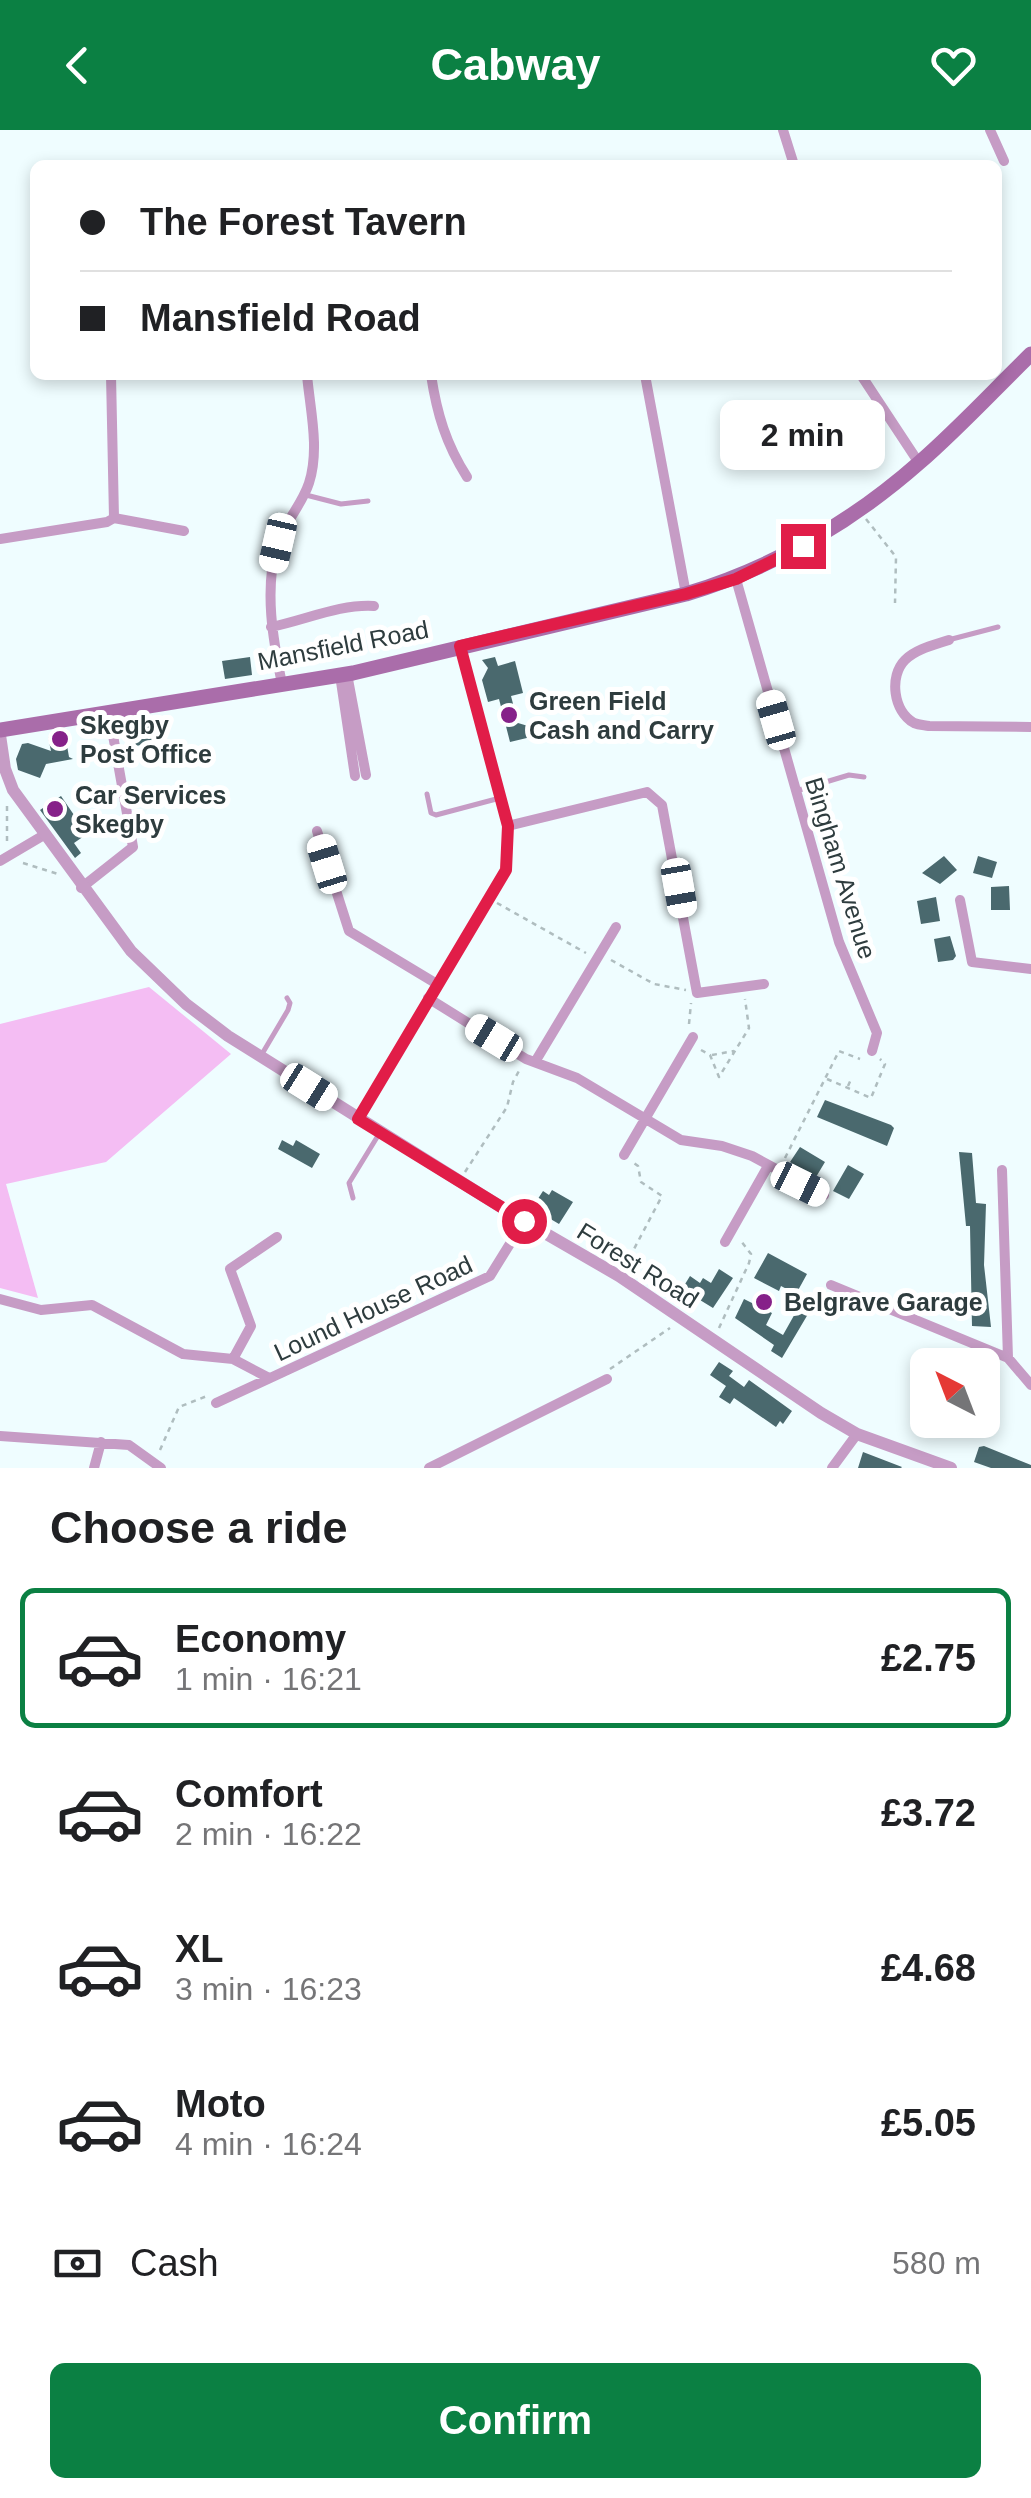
<!DOCTYPE html>
<meta charset="utf-8">
<style>
body{margin:0;font-family:Helvetica,sans-serif;background:#f6f6f6;color:#202124;height:100vh;display:flex;flex-direction:column;font-size:38px;white-space:nowrap}
*{box-sizing:border-box;margin:0}
p{font-size:32px;color:#757577}
.icon{flex:none;width:55px;height:55px;fill:none;stroke:currentColor;stroke-width:2;stroke-linecap:round;stroke-linejoin:round}
.map{position:relative;height:1338px;overflow:hidden}
.details{display:flex;flex-direction:column;background:#fff;flex:1}
.details>*{flex:none}
.top-card{position:absolute;left:30px;top:30px;width:972px;height:220px;border-radius:15px;box-shadow:0 5px 15px #0003;display:grid;align-content:center;height:220px;padding:0 50px;background:#fff}
.needle{width:65px;rotate:318deg}
.controls{position:absolute;left:910px;top:1218px;display:grid;gap:20px}
.controls a{display:grid;place-items:center;width:90px;height:90px;border-radius:15px;background:#fff;box-shadow:0 5px 15px #0003;font-size:50px}
.end{position:absolute;width:45px;height:45px;margin:-22px;border:12px solid #e11d48;background:#fff;box-shadow:0 0 0 5px #fff}
.from{border-radius:50%}
.bubble{position:absolute;height:70px;border-radius:15px;background:#fff;box-shadow:0 5px 15px #0003;font-size:32px;font-weight:700;line-height:70px;text-align:center}
.car{position:absolute;width:30px;height:60px;margin:-30px -15px;border-radius:12px;box-shadow:0 0 8px 2px #0007;background:linear-gradient(#fff 24%,#345 0 40%,#fff 0 76%,#345 0 86%,#fff 0)}
.top-card b{display:flex;align-items:center;gap:35px;height:95px;font-size:38px}
.top-card b+b{border-top:2px solid #e0e0e0}
.top-card i{width:25px;height:25px;background:#202124}
ul{padding:0;list-style:none}
li{display:flex;align-items:center;gap:30px;height:140px;margin:0 20px 15px;padding:0 30px;border:5px solid transparent;border-radius:15px}
li div{flex:1}
li b{display:block;font-size:38px}
li em{font-style:normal;font-weight:700}
li.current{border-color:#0b8043}
li>.icon{width:90px;height:90px;stroke-width:1.5}
h2{padding:0 50px;font-size:45px;line-height:120px}
.pay{display:flex;align-items:center;gap:25px;height:110px;padding:0 50px;font-size:38px}
.pay p{margin-inline-start:auto}
.cta{display:flex;gap:20px;margin-top:auto;padding:20px 50px}
.cta a{flex:1;height:115px;border-radius:15px;background:#0b8043;color:#fff;font-size:40px;font-weight:700;line-height:115px;text-align:center}
header{display:flex;justify-content:space-between;align-items:center;height:130px;padding:0 50px;background:#0b8043;color:#fff;font-size:45px;font-weight:700}
.map>svg:first-child{display:block}
.green{fill:#f4bdf3}
.building{fill:#4a696e}
.lines{fill:none;stroke-linecap:round;stroke-linejoin:round}
.path{stroke:#afbdbf;stroke-width:2.5;stroke-dasharray:5 5;stroke-linecap:butt}
.service{stroke:#c69cc5;stroke-width:5}
.minor{stroke:#c69cc5;stroke-width:10}
.tertiary{stroke:#c69cc5;stroke-width:12}
.secondary{stroke:#aa6daa;stroke-width:15}
.route{stroke:#e11d48;stroke-width:12}
.poi-dot{fill:#862189;stroke:#fff;stroke-width:4}
.labels{text-anchor:middle;stroke-width:10;stroke-linejoin:round;paint-order:stroke}
.street-label{font-size:25px;fill:#2e3c3e;stroke:#fff}
.poi-label{font-size:25px;font-weight:bold;fill:#2e3c3e;stroke:#fff;text-anchor:start}
</style>
<header><svg class="icon" aria-label="back" viewBox="0 0 24 24"><path d="M15 5l-7 7 7 7"/></svg>Cabway<svg class="icon" aria-label="heart" viewBox="0 0 24 24"><path d="M12 20l-8-8c-3-5 5-10 8-4 3-6 11-1 8 4z"/></svg></header>
<div class="map">
<svg width="1031" height="1338" viewBox="0 0 1031 1338">
<rect width="100%" height="100%" fill="#effdff"/>
<path class="green" d="M149,857L231,924L106,1032L6,1054L38,1168L0,1158V894Z"/>
<path class="building" d="M250,527L252,545L225,549L222,531Z
M495,527L498,536L515,531L523,563L511,566L518,593L528,596L531,607L510,612L499,569L488,572L482,550L488,538L482,530Z
M159,594L163,621L150,623L149,614L128,617L125,599Z
M65,604L69,627L73,629L46,634L40,648L18,640L16,629L22,614L28,613L51,621L48,607Z
M61,666L87,704L74,713L81,723L75,728L40,680Z
M944,726L957,740L940,754L922,743Z
M978,726L997,732L992,748L973,743Z
M1009,756L1010,780H991V757Z
M936,767L940,791L921,794L917,771Z
M950,806L956,826L953,830L938,832L934,809Z
M825,970L891,995L894,998L887,1016L817,987Z
M282,1010L293,1016L296,1010L320,1024L312,1038L278,1019Z
M800,1017L825,1032L816,1047L790,1032Z
M959,1022L972,1023L976,1073L986,1074L984,1135L991,1197L972,1196L970,1096H966Z
M848,1035L864,1044L849,1069L833,1061Z
M552,1060L573,1072L559,1094L532,1078L543,1061L549,1065Z
M768,1123L807,1144L796,1164L781,1156L779,1161L754,1148Z
M719,1139L733,1148L713,1178L682,1159L690,1146L700,1153L703,1148L711,1153Z
M744,1169L772,1183L766,1195L783,1205L801,1173L811,1179L782,1228L771,1221L774,1215L735,1188Z
M719,1232L733,1241L729,1246L744,1257L749,1250L792,1281L783,1294L780,1291L776,1297L734,1268L730,1274L719,1267L726,1256L710,1245Z
M984,1316L1031,1335V1338H991L974,1332L979,1317Z
M863,1322L902,1337L901,1338H858Z"/>
<g class="lines">
<path class="path" d="M866,389L896,427L895,473
M7,711V674
M23,733L58,744
M497,773L586,823
M611,830L654,854L686,860
M689,894L691,873
M701,920L710,925L719,947L749,898L745,869
M712,925L734,921
M827,949L871,968L885,934L880,929
M848,956L852,947
M785,1028L839,921L860,929
M465,1042L507,977L513,952L520,939
M625,1136L662,1066L641,1052L638,1036L634,1033
M719,1198L749,1133L751,1124L741,1111
M610,1239L670,1198
M160,1320L179,1277L207,1266"/>
<path class="service" d="M306,365L341,374L368,371
M952,509L998,497
M799,660L849,645L864,647
M427,664L431,683L436,685L500,668
M262,924L288,880L290,873L287,868
M353,1068L349,1053L379,1004"/>
<path class="minor" d="M783,0L794,35
M990,0L1004,31
M431,245C437,284 446,314 467,347
M645,245L686,464
M861,245L919,333
M114,388L184,401
M0,409L107,392L114,388L111,245
M736,449L839,812L877,903L872,921
M271,497C306,490 339,474 374,476
M949,510C934,515 916,519 905,530C889,546 893,581 914,593C919,595 924,595 929,596L1031,597
M347,544L366,645
M340,545L355,646
M282,554C273,510 264,460 277,415C284,393 302,375 309,353C320,319 310,279 307,245
M508,696L647,662L662,675L697,863L764,854
M317,701L349,801L437,854
M0,731L44,705
M81,758L133,717L109,583
M960,770L972,832L1031,839
M428,868L526,929L577,948L681,1010L722,1016L752,1026L824,1065
M535,932L616,797
M358,989L506,740L508,696L460,516
M624,1025L693,907
M1002,1040L1008,1228
M725,1112L768,1036
M831,1155L1008,1228L1031,1255
M0,1169L41,1180L92,1175L183,1224L233,1229L269,1248
M233,1229L251,1196L230,1139L277,1107
M216,1273L490,1146L524,1091
M0,1306L129,1315L161,1338
M94,1338L101,1312
M429,1338L607,1249
M832,1338L857,1304"/>
<path class="tertiary" d="M0,605L5,639L13,660L131,821L186,874L228,906L517,1087L619,1146L821,1283L857,1304L951,1338"/>
<path class="secondary" d="M0,600L353,543L686,464C772,438 852,392 920,332C959,298 994,260 1031,224"/>
</g>
<g class="lines">
<path class="route" d="M524,1091L358,989L506,740L508,696L460,516L686,464L736,449L803,416"/>
</g>
<g class="poi-dot">
<circle cx="509" cy="585" r="10"/>
<circle cx="60" cy="609" r="10"/>
<circle cx="55" cy="679" r="10"/>
<circle cx="764" cy="1172" r="10"/>
</g>
<g class="labels">
<g class="street-label">
<text transform="translate(343 515) rotate(-11)" y="9">Mansfield Road</text>
<text transform="translate(841 738) rotate(73)" y="9">Bingham Avenue</text>
<text transform="translate(638 1135) rotate(32)" y="9">Forest Road</text>
<text transform="translate(373 1178) rotate(-25)" y="9">Lound House Road</text>
</g>
<g class="poi-label">
<text x="529" y="580">Green Field<tspan x="529" dy="29">Cash and Carry</tspan></text>
<text x="80" y="604">Skegby<tspan x="80" dy="29">Post Office</tspan></text>
<text x="75" y="674">Car Services<tspan x="75" dy="29">Skegby</tspan></text>
<text x="784" y="1181">Belgrave Garage</text>
</g>
</g>
</svg>
<div class="controls">
<a><svg class="needle" viewBox="-14 -14 28 28"><path d="M0-13l5 13h-10z" fill="#e53935"/><path d="M0 13l5-13h-10z" fill="#757577"/></svg></a>
</div>
<i class="end from" style="left:524px;top:1091px"></i>
<i class="end" style="left:803px;top:416px"></i>
<div class="bubble" style="left:720px;top:270px;width:165px">2 min</div>
<i class="car" style="left:278px;top:413px;rotate:193deg"></i>
<i class="car" style="left:776px;top:590px;rotate:344deg"></i>
<i class="car" style="left:327px;top:734px;rotate:343deg"></i>
<i class="car" style="left:679px;top:758px;rotate:170deg"></i>
<i class="car" style="left:494px;top:908px;rotate:301deg"></i>
<i class="car" style="left:309px;top:957px;rotate:122deg"></i>
<i class="car" style="left:800px;top:1054px;rotate:116deg"></i>
<div class="top-card">
<b><i class="from"></i>The Forest Tavern</b>
<b><i></i>Mansfield Road</b>
</div>
</div>
<section class="details">
<h2>Choose a ride</h2>
<ul>
<li class="current"><svg class="icon" aria-label="car" viewBox="0 0 24 24"><path d="M5 17H2v-5l4-1 3-4h7l3 4 3 1v5h-3M9 17h6M6 11h13"/><circle cx="7" cy="17" r="2"/><circle cx="17" cy="17" r="2"/></svg><div><b>Economy</b><p>1 min · 16:21</p></div><em>£2.75</em></li>
<li><svg class="icon" aria-label="car" viewBox="0 0 24 24"><path d="M5 17H2v-5l4-1 3-4h7l3 4 3 1v5h-3M9 17h6M6 11h13"/><circle cx="7" cy="17" r="2"/><circle cx="17" cy="17" r="2"/></svg><div><b>Comfort</b><p>2 min · 16:22</p></div><em>£3.72</em></li>
<li><svg class="icon" aria-label="car" viewBox="0 0 24 24"><path d="M5 17H2v-5l4-1 3-4h7l3 4 3 1v5h-3M9 17h6M6 11h13"/><circle cx="7" cy="17" r="2"/><circle cx="17" cy="17" r="2"/></svg><div><b>XL</b><p>3 min · 16:23</p></div><em>£4.68</em></li>
<li><svg class="icon" aria-label="car" viewBox="0 0 24 24"><path d="M5 17H2v-5l4-1 3-4h7l3 4 3 1v5h-3M9 17h6M6 11h13"/><circle cx="7" cy="17" r="2"/><circle cx="17" cy="17" r="2"/></svg><div><b>Moto</b><p>4 min · 16:24</p></div><em>£5.05</em></li>
</ul>
<div class="pay"><svg class="icon" aria-label="cash" viewBox="0 0 24 24"><path d="M3 7h18v10H3z"/><circle cx="12" cy="12" r="2"/></svg>Cash<p>580 m</p></div>
<div class="cta"><a>Confirm</a></div>
</section>
